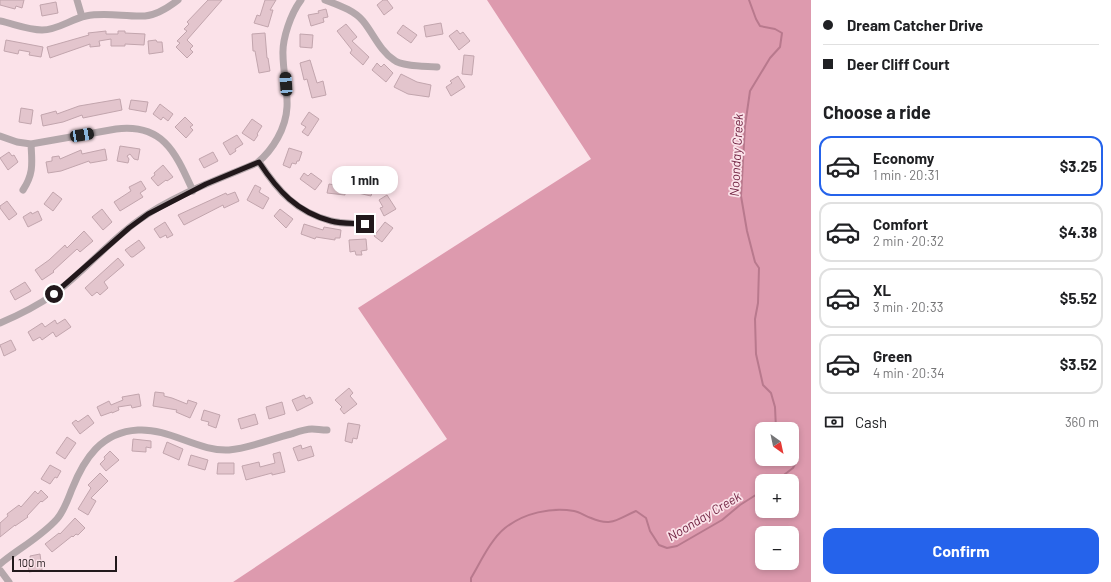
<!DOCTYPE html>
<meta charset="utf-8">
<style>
body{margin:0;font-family:Barlow,sans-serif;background:#f2f2f2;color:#202124;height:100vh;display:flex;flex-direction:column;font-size:15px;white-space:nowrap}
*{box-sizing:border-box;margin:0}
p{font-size:13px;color:#757577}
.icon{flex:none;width:22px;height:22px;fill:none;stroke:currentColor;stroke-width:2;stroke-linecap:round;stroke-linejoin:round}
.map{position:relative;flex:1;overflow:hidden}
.sheet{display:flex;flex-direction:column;background:#fff;width:300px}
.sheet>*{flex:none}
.top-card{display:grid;align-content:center;height:88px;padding:0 12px;background:#fff}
.needle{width:26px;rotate:147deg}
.controls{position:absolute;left:755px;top:422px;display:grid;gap:8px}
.controls a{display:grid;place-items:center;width:44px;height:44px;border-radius:8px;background:#fff;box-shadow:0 2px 6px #0003;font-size:20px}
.scale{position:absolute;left:12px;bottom:10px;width:105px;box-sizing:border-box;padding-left:4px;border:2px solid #22181b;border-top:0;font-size:11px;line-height:14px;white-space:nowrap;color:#22181b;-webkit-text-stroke:3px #fbe2e9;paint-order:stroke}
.end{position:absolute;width:18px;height:18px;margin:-9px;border:5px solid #22181b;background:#fff;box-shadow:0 0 0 2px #fff}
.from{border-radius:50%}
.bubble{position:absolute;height:28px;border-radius:12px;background:#fff;box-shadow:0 2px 6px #0003;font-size:13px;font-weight:700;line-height:28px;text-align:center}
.car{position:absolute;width:12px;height:24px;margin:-12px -6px;border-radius:5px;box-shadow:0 0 3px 1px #0007;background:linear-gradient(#222 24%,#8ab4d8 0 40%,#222 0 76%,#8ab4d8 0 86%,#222 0)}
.top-card b{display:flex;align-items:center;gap:14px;height:38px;font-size:15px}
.top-card b+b{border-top:1px solid #e0e0e0}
.top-card i{width:10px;height:10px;background:#202124}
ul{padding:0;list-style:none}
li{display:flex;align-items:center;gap:12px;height:60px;margin:0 8px 6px;padding:0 4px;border:2px solid #e0e0e0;border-radius:12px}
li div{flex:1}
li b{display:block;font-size:15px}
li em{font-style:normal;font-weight:700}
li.current{border-color:#2563eb}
li>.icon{width:36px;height:36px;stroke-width:1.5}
h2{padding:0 12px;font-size:18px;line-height:48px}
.pay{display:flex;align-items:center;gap:10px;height:44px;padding:0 12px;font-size:15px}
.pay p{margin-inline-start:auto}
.cta{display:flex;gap:8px;margin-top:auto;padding:8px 12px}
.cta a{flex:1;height:46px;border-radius:12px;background:#2563eb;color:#fff;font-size:16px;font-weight:700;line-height:46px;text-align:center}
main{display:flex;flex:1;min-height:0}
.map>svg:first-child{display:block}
.forest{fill:#dd9aae;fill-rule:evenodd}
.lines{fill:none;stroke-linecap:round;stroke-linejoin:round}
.stream{stroke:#b8798d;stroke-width:2}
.building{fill:#e3c5cd;stroke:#c2a5ad}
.minor{stroke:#b4a7ab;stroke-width:7}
.route{stroke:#22181b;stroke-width:5}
.labels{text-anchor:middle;stroke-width:3.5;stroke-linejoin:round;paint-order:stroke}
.water-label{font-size:13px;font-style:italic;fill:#722443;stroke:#fbe2e9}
</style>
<main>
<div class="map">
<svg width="811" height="582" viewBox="0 0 811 582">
<rect width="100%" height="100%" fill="#fbe2e9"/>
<path class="forest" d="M487,0H811V582H233L447,439L358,308L591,159ZM762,429H792V459H762ZM762,481H792V511H762ZM762,533H792V563H762Z"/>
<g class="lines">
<path class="stream" d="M749,0L756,19L760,26L775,29L782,33L780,47L770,58L750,91L745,126L741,196L747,231L755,262L759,268L758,303L755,319L756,354L763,385L771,393L775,407L776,429
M776,481L793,468L798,458L792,446
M471,582V578C480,563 491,539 505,528C524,513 551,507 574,511C580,512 585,516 591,518C612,527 617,519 636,511L646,518L650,531L659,545L667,548L677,546L722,520L740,505L762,491"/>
</g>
<path class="building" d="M0,0H24L22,8L16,6L15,9L0,5Z
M208,0H222L187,40L193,46L190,49L193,52L187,58L176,47L180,43L177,41L187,31L184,29L189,24L187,22Z
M265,0H276L270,10H273L268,27L254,23L257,15L260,16Z
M383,0H387L393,8L384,15L377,5Z
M56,2L58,13L42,16L40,5Z
M326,9L328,17L323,18L324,22L311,26L308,15L319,13L318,11Z
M441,23L443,34L426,37L424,26Z
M346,24L357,37L352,41L369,57L363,65L350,53L352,50L337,31Z
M403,25L417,35L411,43L397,33Z
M457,30L460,34L463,32L470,41L459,50L449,36Z
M106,31V34H118V31H125V33L145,34L144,45L125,44V46H111V39L99,41L100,46L90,47V44L50,58L47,47L89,35L88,33Z
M265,33L267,58H268L270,71L259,73L255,51H253L252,34Z
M300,34L313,35L312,48L300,47Z
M6,40L43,47L41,57L29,55L30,52L19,50L18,54L4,51Z
M156,40L157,42H162L163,52L149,54L148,41Z
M464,55L474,56L472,75L462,74Z
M310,60L317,83L323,81L326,95L312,98L307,79L304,80L300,63Z
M377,63L381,67L384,64L393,73L386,82L372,70Z
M401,74L417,82L431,85L429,97L408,94L394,87Z
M458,76L465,87L451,96L446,87L452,83L450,81Z
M120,99L122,110L83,118L82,115L63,122L43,126L41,115L56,111L57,114L79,106Z
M131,100L148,102L146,112L129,109Z
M160,104L173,114L168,121L163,117L161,120L153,114Z
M21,108L33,110L31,124L19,122Z
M309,112L319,119L308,136L302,132L306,127L301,124Z
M185,117L193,125L190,127L193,130L186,138L175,127Z
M252,119L262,126L257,134L258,135L254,141L242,133Z
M237,135L243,144L235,149L236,151L230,155L223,143Z
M120,146L140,149L138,160L134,159L130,154L127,156L129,159L128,163L117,161Z
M289,148L302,152L299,161H297L296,164L292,163L290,168L283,165Z
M105,149L107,160L90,163L89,161L61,171L48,173L46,162L52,161V157L59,156L60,159L81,150L82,154Z
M9,152L12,156L14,155L18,162L8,170L0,158Z
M213,152L218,161L204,168L199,159Z
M163,165L173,177L167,181L166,180L158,186L151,178L155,175L154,173Z
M304,173L308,176L311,173L322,181L315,190L300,179Z
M141,181L146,189L140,193L143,197L120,211L114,202L131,191L129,187Z
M336,181L356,185L357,181L369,184L368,188L373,189L371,196L345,190V195L327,193L329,184L335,185Z
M255,185L261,188L259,192L269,198L263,209L247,200Z
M53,192L62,199L53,211L44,204Z
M235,192L239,201L224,208L223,205L184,225L178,215L226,193L227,195Z
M387,195L396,209L384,216L380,208L383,207L379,200Z
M7,201L17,214L9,220L0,208V206Z
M102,209L112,222L103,230L92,217Z
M280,209L293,219L286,228L274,216Z
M38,211L42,220L28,227L23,217L31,212L32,214Z
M165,222L173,235L167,238L166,235L160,238L154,229Z
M385,222L393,228L382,242L374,236Z
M304,224L323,230L324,227L341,230L340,238H335V240L316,237L315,239L301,234Z
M84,231L93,241L80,252L77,249L53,271L54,272L42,280L35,270L49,260L65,245L67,248Z
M366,239L367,250L361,251L362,255H356L355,251L350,252L349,240Z
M139,240L145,248L133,257H131L125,250Z
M118,258L124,265L104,282L108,288L100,295L97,292L92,296L85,288Z
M25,282L31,291L15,300L10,291Z
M65,319L71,327L56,337L53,332L42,340L40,337L33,341L28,332L42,323L45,327L55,320L57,324Z
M11,340L16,350L4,356L0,345Z
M349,388L353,393L350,396L357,404L344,414L340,409L342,407L335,400Z
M155,392L164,393V396L172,398L187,404L188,400L197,403L190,418L176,412L177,410L153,406Z
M139,394L141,406L132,408L131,405L118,407L119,410L112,413V412L101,416L97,407L109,401L111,405L123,400L122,397Z
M304,395L306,399L310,397L313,403L297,411L292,400Z
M282,402L285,414L269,419L266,407Z
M204,410L220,415L216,428L208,425L209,422L201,420Z
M255,414L258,424L241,429L238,419Z
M88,415L94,423L80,434L72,423L76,420L78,422Z
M348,423L360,425L357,439L353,438L352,443L345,441Z
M67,437L76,443L65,459L56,453Z
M133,439L151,441V448L146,447V452L132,451Z
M167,442L183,449L179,460L163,453Z
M301,445L302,449L311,446L314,456L298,461L293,448Z
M110,451L119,460L106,471L100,464L105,459L104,457Z
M280,452L285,472L272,475V473L246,480L242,466L259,462L260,467L275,463L273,454Z
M191,455L208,460L205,470L188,465Z
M218,463H234V474H217Z
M50,465L61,471L57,478L55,477L50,484L41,479Z
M100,473L108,481L91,498L96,501L88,515L78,509L91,488L88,485Z
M41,490L48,497L42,502L41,501L27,516L28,517L15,526V525L0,537V523L8,516L7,514L19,505L21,507L35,491L38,494Z
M75,518L85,528L78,535L76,534L73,537L72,536L52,552L45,544L59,533L60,534Z
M40,554L42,570L29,572L28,564L31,563L30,556Z"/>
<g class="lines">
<path class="minor" d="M77,0L82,17
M325,0C338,5 354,10 363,21C373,33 380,51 394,60C403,67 425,66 437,67
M0,21C14,24 28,30 42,30C58,30 71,19 86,16C106,12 125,17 145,16C157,15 169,7 178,0
M0,136L17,142L31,144L116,129C164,123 176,154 193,191
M259,162C278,191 296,212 331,221C342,224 354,223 365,224
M23,190C34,173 32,163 31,144
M0,323C19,315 37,306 54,294C84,272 108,242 139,220C174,195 217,180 257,163C273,150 286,128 287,107C288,90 283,72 283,55C282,39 291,13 301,0
M0,564C18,549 41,537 57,519C64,511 68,499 72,489C84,459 101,432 138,430C169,428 200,452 229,450C250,448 271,439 291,434C297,432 305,429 312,429C316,429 322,430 327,430
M0,570L9,582"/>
</g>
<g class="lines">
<path class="route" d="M54,294L129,228L148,214L206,184L259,162C278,191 297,212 331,221C342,224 354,223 365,224"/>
</g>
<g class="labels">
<g class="water-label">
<text transform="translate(736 155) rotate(-87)" y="5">Noonday Creek</text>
<text transform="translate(704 516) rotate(-31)" y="5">Noonday Creek</text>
</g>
</g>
</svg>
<div class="controls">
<a><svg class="needle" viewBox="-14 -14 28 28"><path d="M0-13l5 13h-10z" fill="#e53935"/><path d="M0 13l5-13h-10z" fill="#757577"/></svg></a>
<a>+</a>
<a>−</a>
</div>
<div class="scale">100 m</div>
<i class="end from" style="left:54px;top:294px"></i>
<i class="end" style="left:365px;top:224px"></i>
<div class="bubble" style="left:332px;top:166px;width:66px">1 min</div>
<i class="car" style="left:286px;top:84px;rotate:356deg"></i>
<i class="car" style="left:82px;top:135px;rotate:80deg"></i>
</div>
<section class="sheet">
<div class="top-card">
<b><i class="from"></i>Dream Catcher Drive</b>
<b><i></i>Deer Cliff Court</b>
</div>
<h2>Choose a ride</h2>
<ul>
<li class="current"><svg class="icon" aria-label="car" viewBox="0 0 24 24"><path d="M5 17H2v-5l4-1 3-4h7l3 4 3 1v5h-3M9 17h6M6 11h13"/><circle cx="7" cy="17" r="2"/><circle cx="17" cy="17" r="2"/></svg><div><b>Economy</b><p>1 min · 20:31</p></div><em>$3.25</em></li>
<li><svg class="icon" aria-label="car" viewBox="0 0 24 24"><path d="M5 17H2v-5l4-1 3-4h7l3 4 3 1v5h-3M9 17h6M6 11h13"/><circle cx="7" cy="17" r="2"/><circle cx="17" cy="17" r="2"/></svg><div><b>Comfort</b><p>2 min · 20:32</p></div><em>$4.38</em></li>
<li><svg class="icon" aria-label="car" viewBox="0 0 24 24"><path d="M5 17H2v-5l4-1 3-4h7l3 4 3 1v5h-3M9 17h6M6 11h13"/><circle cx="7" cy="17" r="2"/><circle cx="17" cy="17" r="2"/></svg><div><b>XL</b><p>3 min · 20:33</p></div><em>$5.52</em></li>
<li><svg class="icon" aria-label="car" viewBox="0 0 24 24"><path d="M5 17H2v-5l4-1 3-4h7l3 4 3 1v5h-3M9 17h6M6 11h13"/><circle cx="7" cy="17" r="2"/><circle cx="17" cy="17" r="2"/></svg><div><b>Green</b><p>4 min · 20:34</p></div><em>$3.52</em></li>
</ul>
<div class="pay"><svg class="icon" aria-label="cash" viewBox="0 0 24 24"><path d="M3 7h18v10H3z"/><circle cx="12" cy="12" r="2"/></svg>Cash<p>360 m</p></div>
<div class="cta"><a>Confirm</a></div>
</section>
</main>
